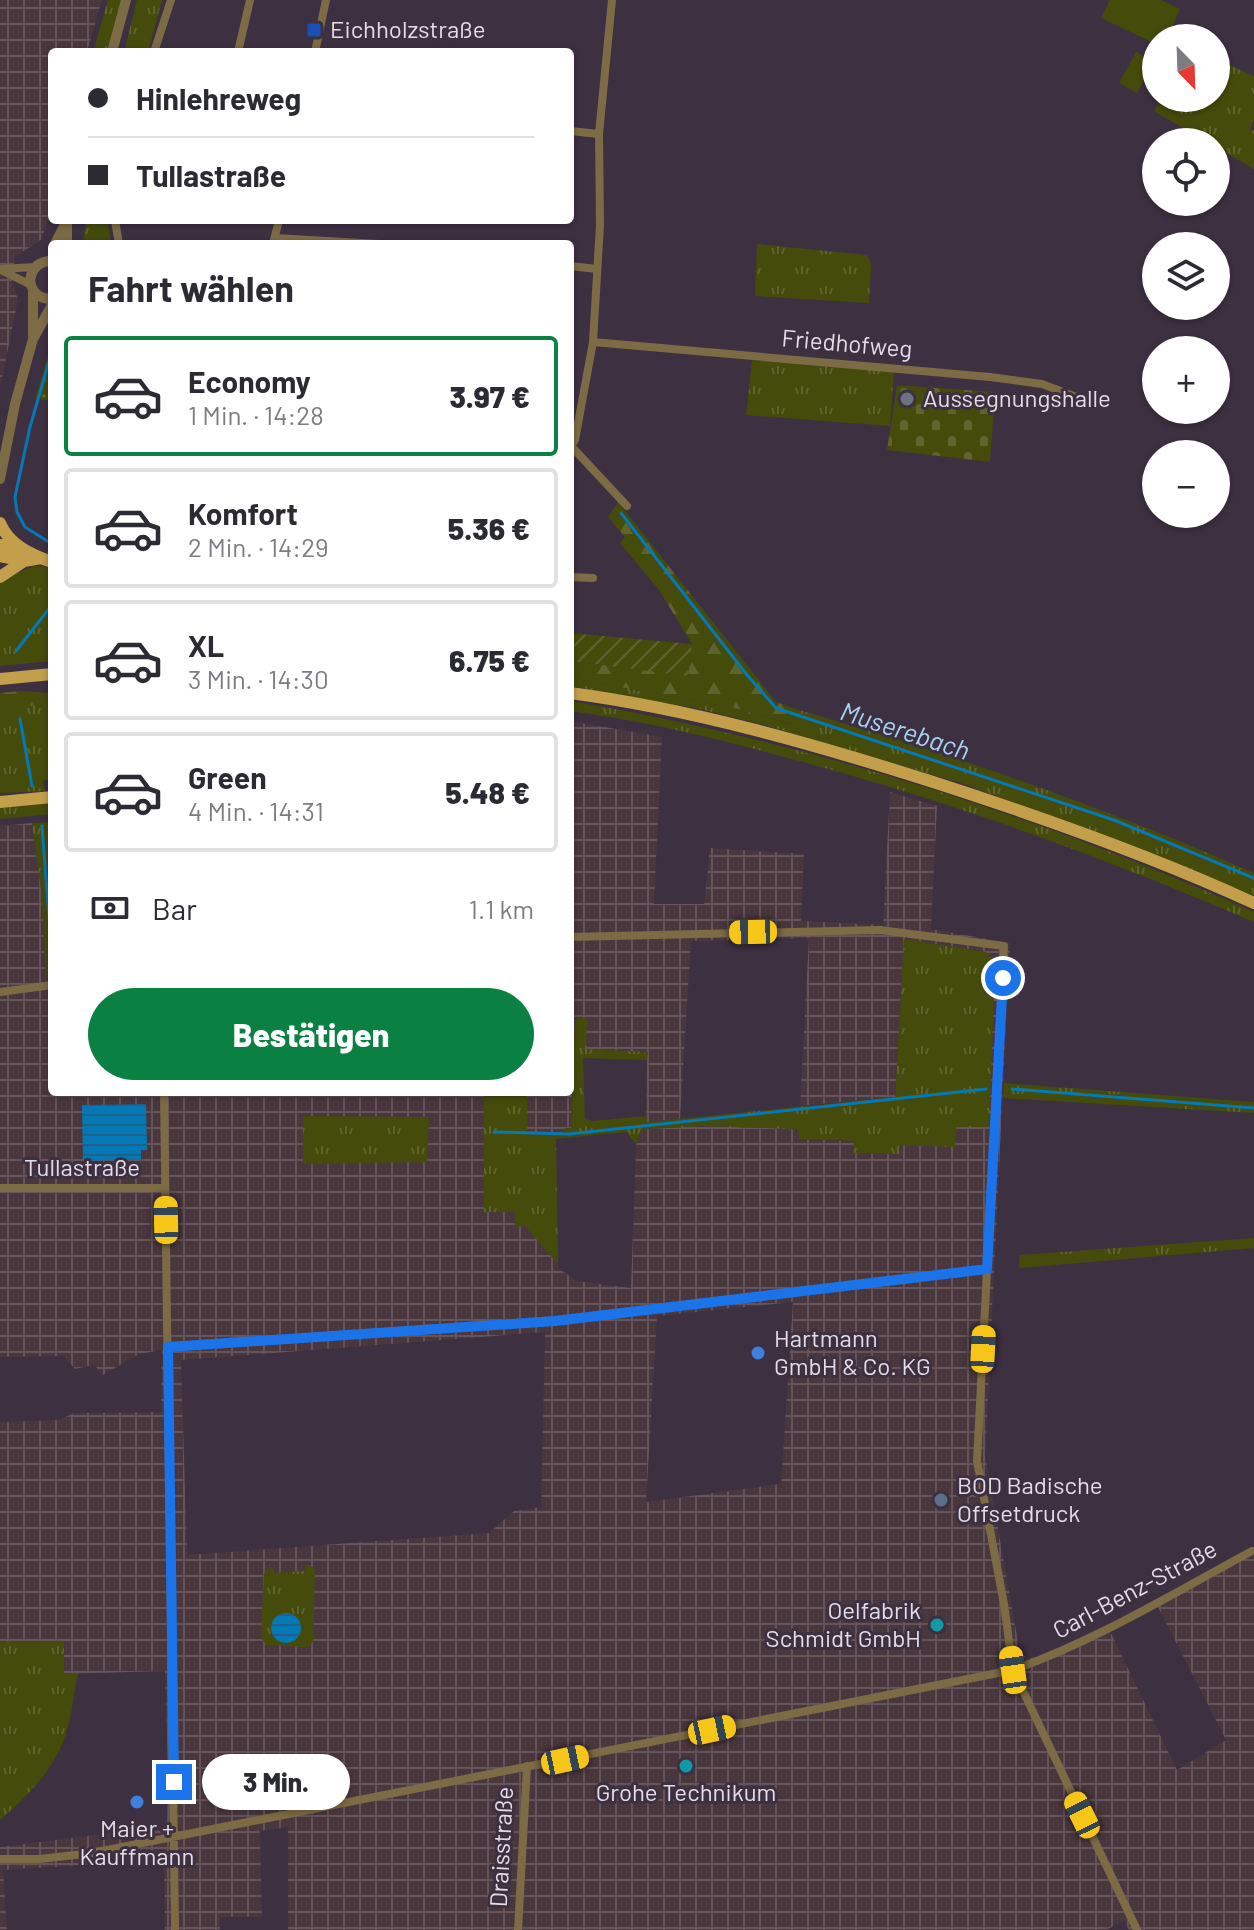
<!DOCTYPE html>
<html lang="de">
<meta charset="utf-8">
<style>
body{margin:0;font-family:Barlow,sans-serif;background:#f7f7f7;color:#2b2b33;height:100vh;display:flex;flex-direction:column;font-size:30px;white-space:nowrap}
*{box-sizing:border-box;margin:0}
p{font-size:26px;color:#7c7c81}
.icon{flex:none;width:44px;height:44px;fill:none;stroke:currentColor;stroke-width:2;stroke-linecap:round;stroke-linejoin:round}
.map{position:relative;flex:1;overflow:hidden}
.details{position:absolute;left:48px;top:240px;width:526px;height:856px;display:flex;flex-direction:column;background:#fff;border-radius:8px;box-shadow:0 2px 6px #0004}
.details>*{flex:none}
.hud{position:absolute;left:48px;top:48px;width:526px;height:176px;border-radius:8px;box-shadow:0 2px 6px #0004;display:grid;align-content:center;height:176px;padding:0 40px;background:#fff}
.needle{width:52px;rotate:157deg}
.buttons{position:absolute;left:1142px;top:24px;display:grid;gap:16px}
.buttons a{display:grid;place-items:center;width:88px;height:88px;border-radius:50%;background:#fff;box-shadow:0 2px 6px #0004;font-size:40px}
.end{position:absolute;width:36px;height:36px;margin:-18px;border:10px solid #1a73e8;background:#fff;box-shadow:0 0 0 4px #fff}
.from{border-radius:50%}
.bubble{position:absolute;height:56px;border-radius:28px;background:#fff;box-shadow:0 2px 6px #0004;font-size:26px;font-weight:800;line-height:56px;text-align:center}
.car{position:absolute;width:24px;height:48px;margin:-24px -12px;border-radius:10px;box-shadow:0 0 6px 2px #0007;background:linear-gradient(#f5c518 24%,#345 0 40%,#f5c518 0 76%,#345 0 86%,#f5c518 0)}
.hud b{display:flex;align-items:center;gap:28px;height:76px;font-size:30px}
.hud b+b{border-top:2px solid #e1e1e2}
.hud i{width:20px;height:20px;background:#2b2b33}
ul{padding:0;list-style:none}
li{display:flex;align-items:center;gap:24px;height:120px;margin:0 16px 12px;padding:0 24px;border:4px solid #e1e1e2;border-radius:8px}
li div{flex:1}
li b{display:block;font-size:30px}
li em{font-style:normal;font-weight:800}
li.selected{border-color:#0b8043}
li>.icon{width:72px;height:72px;stroke-width:1.5}
h2{padding:0 40px;font-size:36px;line-height:96px}
.pay{display:flex;align-items:center;gap:20px;height:88px;padding:0 40px;font-size:30px}
.pay p{margin-inline-start:auto}
.cta{display:flex;gap:16px;margin-top:auto;padding:16px 40px}
.cta a{flex:1;height:92px;border-radius:48px;background:#0b8043;color:#fff;font-size:32px;font-weight:800;line-height:92px;text-align:center}
.map>svg:first-child{display:block}
.industrial{fill:url(#industrial-grid);fill-rule:evenodd}
.grass{fill:url(#grass-tufts)}
.forest{fill:url(#forest-firs)}
.cemetery{fill:url(#cemetery-stones)}
.park{fill:url(#park-dots)}
.garden{fill:url(#garden-furrows)}
.pitch{fill:#444b0b}
.water{fill:url(#water-rules)}
.lines{fill:none;stroke-linecap:round;stroke-linejoin:round}
.stream{stroke:#0578b6;stroke-width:3}
.minor{stroke:#7d6b45;stroke-width:8}
.tertiary{stroke:#7d6b45;stroke-width:10}
.primary{stroke:#c39f4c;stroke-width:12}
.route{stroke:#1a73e8;stroke-width:10}
.transit-dot{fill:#1a4fb4;stroke:#3d3041;stroke-width:3}
.worship-dot{fill:#6b7280;stroke:#3d3041;stroke-width:3}
.shop-dot{fill:#3f7fe0;stroke:#3d3041;stroke-width:3}
.service-dot{fill:#5c6f8a;stroke:#3d3041;stroke-width:3}
.culture-dot{fill:#0f9aa8;stroke:#3d3041;stroke-width:3}
.labels{text-anchor:middle;stroke-width:6;stroke-linejoin:round;paint-order:stroke}
.poi-label{font-size:24px;fill:#e4dce7;stroke:#3d3041;text-anchor:start}
.street-label{font-size:24px;fill:#e4dce7;stroke:#3d3041}
.water-label{font-size:26px;font-style:italic;fill:#a8d2f3;stroke:#3d3041}
</style>
<div class="map">
<svg width="1254" height="1930" viewBox="0 0 1254 1930">
<defs>
<pattern id="industrial-grid" width="8" height="8" patternUnits="userSpaceOnUse" patternTransform="scale(2)"><rect width="8" height="8" fill="#4a373e"/><path d="M0 4h8M4 0v8" fill="none" stroke="#64535a"/></pattern>
<pattern id="grass-tufts" width="24" height="20" patternUnits="userSpaceOnUse" patternTransform="scale(2)"><rect width="24" height="20" fill="#444b0b"/><path d="M3 7l-1-3M5 7V3M7 7l1-3M15 17l-1-3M17 17v-4M19 17l1-3" fill="none" stroke="#5f642f"/></pattern>
<pattern id="forest-firs" width="22" height="20" patternUnits="userSpaceOnUse" patternTransform="scale(2)"><rect width="22" height="20" fill="#444b0b"/><path d="M5 1l3.5 6h-7zM16 11l3.5 6h-7z" fill="#5f642f"/></pattern>
<pattern id="cemetery-stones" width="16" height="16" patternUnits="userSpaceOnUse" patternTransform="scale(2)"><rect width="16" height="16" fill="#444b0b"/><path d="M2 7V4a2 2 0 0 1 4 0v3zM10 15v-3a2 2 0 0 1 4 0v3z" fill="#5f642f"/></pattern>
<pattern id="park-dots" width="8" height="8" patternUnits="userSpaceOnUse" patternTransform="scale(2)"><rect width="8" height="8" fill="#444b0b"/><path d="M2 2h.1M6 6h.1" fill="none" stroke="#5f642f" stroke-width="1.8" stroke-linecap="round"/></pattern>
<pattern id="garden-furrows" width="10" height="10" patternUnits="userSpaceOnUse" patternTransform="scale(2)"><rect width="10" height="10" fill="#444b0b"/><path d="M-1 1l2-2M0 10L10 0M9 11l2-2" fill="none" stroke="#5f642f"/></pattern>
<pattern id="water-rules" width="6" height="5" patternUnits="userSpaceOnUse" patternTransform="scale(2)"><rect width="6" height="5" fill="#0578b6"/><path d="M0 2.5h6" fill="none" stroke="#1e6289"/></pattern>
</defs>
<rect width="100%" height="100%" fill="#3d3041"/>
<path class="industrial" d="M0,0H102L87,52H52V204L42,239L15,257L12,281L18,300L0,388Z
M570,721L662,737L654,904H704L710,848L804,854L801,921L883,925L890,792L937,806L931,929L1010,943L985,1456L1020,1653L1027,1658L1042,1657L1107,1625L1177,1770L1226,1740L1157,1605L1254,1553V1930H1129L1124,1921L1106,1930H288V1827L260,1831L262,1917H220V1930H165L164,1863L155,1854L84,1865L3,1870L7,1930H0V1847L167,1826L168,1778L165,1671L64,1674V1641L0,1642V1422L59,1420L74,1413L161,1412L162,1350L139,1354L103,1375L94,1365L75,1369L64,1356L0,1357V826L32,823L41,889L47,977L52,976V1092H484V1212H515L558,1264V1268L577,1281L631,1288L636,1145L640,1132L646,1129L704,1126L799,1129V1139L854,1141L855,1153L898,1154L899,1145L955,1127H988L995,962L986,952L904,939L895,1097L800,1106L809,938L691,941L680,1119L646,1122L647,1052L585,1049L576,1018L571,1128L564,1132H527V1092H570ZM793,1302L781,1484L646,1502L657,1316ZM545,1332L541,1507L514,1511L489,1533L187,1555L181,1360Z"/>
<path class="grass" d="M108,0H122L107,52H93Z
M137,0H162L148,52H124Z
M1216,59L1254,76V120L1250,129L1254,131V169L1216,147V142H1207L1154,111L1161,98H1216Z
M86,220H107L111,244H83Z
M757,244L867,255L871,263L869,303L755,296Z
M752,360L894,372L890,426L746,415Z
M34,566L52,567V661L0,666V584L12,575Z
M570,678L731,707L794,725L799,710C955,755 1105,807 1254,873V897L970,786L764,725L700,709L570,686Z
M570,701C806,741 1036,815 1254,912V922C1101,856 945,799 784,757C714,738 642,720 570,711Z
M48,704L52,705V779L43,781L45,791L0,793V707Z
M52,802V814L0,819V808Z
M51,822L52,976L46,977L41,889L32,823Z
M904,939L986,952L995,962L989,1127H956L955,1147L900,1145L899,1154L854,1153V1141L799,1139L798,1129L704,1126L646,1129L640,1132L636,1145L627,1132L556,1139L558,1264L525,1226L515,1227V1212H484V1092H527V1132H564L565,1128H571L575,1018H587L586,1049L648,1052L647,1060L583,1058L585,1118L592,1121L646,1116L647,1122L895,1097Z
M1004,1083L1254,1102V1113L1003,1098Z
M303,1116L429,1117L427,1162L303,1164Z
M1254,1238V1248L1019,1268V1255Z
M306,1564L314,1568L315,1572L313,1642L307,1647L266,1645L261,1637L264,1573L272,1566L274,1573L305,1571Z
M64,1641V1674L78,1673C73,1695 72,1721 63,1742C50,1774 26,1797 0,1820V1642Z"/>
<path class="forest" d="M618,502L776,702L799,710L795,725L731,707L570,678V661L688,675L692,644L659,590L620,543L625,537L608,517Z
M20,691L52,693V705L0,707V693Z"/>
<path class="cemetery" d="M897,385L995,392L990,462L887,450Z"/>
<path class="park" d="M52,343V401L35,399Z"/>
<path class="garden" d="M570,633L692,644L688,676L570,661Z"/>
<path class="pitch" d="M1110,0H1161L1180,9L1167,38H1156V44L1101,18Z
M1136,52L1154,62L1137,93L1119,83Z"/>
<path class="water" d="M146,1104L147,1150H141V1159L83,1161L82,1105Z
M271 1628a15 15 0 1 1 30 0a15 15 0 1 1-30 0Z"/>
<g class="lines">
<path class="stream" d="M52,351L30,427L15,497L17,512L25,527L52,544
M621,513L747,675L776,708L1114,820L1254,878
M16,651L52,605
M20,719L32,786
M42,826L52,958
M1012,1089L1254,1108
M494,1132L569,1134L986,1089"/>
<path class="minor" d="M154,52L171,0
M238,52L250,0
M315,52L326,0
M570,131L599,134
M115,220L119,244
M275,238L379,244
M273,244L279,220
M570,266L597,269
M0,269L35,267
M1,270L31,285
M593,342L990,377L1042,384L1095,404
M571,446L575,440L593,342L600,225L599,134L612,0
M571,446L627,506
M570,577L593,578
M570,937L880,930L1004,946L977,1461L1004,1604L1013,1670L1137,1930
M0,992L52,985
M164,1092L175,1930
M0,1188H165
M168,1347L555,1321L987,1269
M0,1859H40L92,1853L1013,1670C1097,1640 1174,1593 1252,1551
M518,1930L527,1766"/>
<path class="tertiary" d="M112,52L126,0
M55,244L67,220
M67,244V223
M52,261C39,261 32,268 30,280C32,293 39,299 52,299
M33,336V290
M0,479L15,404L33,339L52,305"/>
<path class="primary" d="M0,523C9,545 31,555 52,562
M0,545L20,548
M0,556L24,561
M0,577L24,561L41,558
M0,679L52,674
M570,693C692,709 813,744 930,781C1039,816 1150,855 1254,903
M0,802L52,797"/>
</g>
<g class="lines">
<path class="route" d="M174,1782L168,1347L555,1321L987,1269L1003,978"/>
</g>
<rect class="transit-dot" x="306" y="22" width="16" height="16" rx="4"/>
<circle class="worship-dot" cx="907" cy="399" r="8"/>
<g class="shop-dot">
<circle cx="758" cy="1353" r="8"/>
<circle cx="137" cy="1802" r="8"/>
</g>
<circle class="service-dot" cx="941" cy="1500" r="8"/>
<g class="culture-dot">
<circle cx="937" cy="1625" r="8"/>
<circle cx="686" cy="1766" r="8"/>
</g>
<g class="labels">
<g class="poi-label">
<text x="330" y="38">Eichholzstraße</text>
<text x="923" y="407">Aussegnungshalle</text>
<text x="774" y="1347">Hartmann<tspan x="774" dy="28">GmbH &amp; Co. KG</tspan></text>
<text x="957" y="1494">BOD Badische<tspan x="957" dy="28">Offsetdruck</tspan></text>
<text x="921" y="1619" text-anchor="end">Oelfabrik<tspan x="921" dy="28">Schmidt GmbH</tspan></text>
<text x="686" y="1801" text-anchor="middle">Grohe Technikum</text>
<text x="137" y="1837" text-anchor="middle">Maier +<tspan x="137" dy="28">Kauffmann</tspan></text>
</g>
<g class="street-label">
<text transform="translate(847 344) rotate(5)" y="8">Friedhofweg</text>
<text x="82" y="1176">Tullastraße</text>
<text transform="translate(1135 1590) rotate(-28)" y="8">Carl-Benz-Straße</text>
<text transform="translate(502 1847) rotate(-87)" y="8">Draisstraße</text>
</g>
<g class="water-label">
<text transform="translate(905 731) rotate(18)" y="9">Muserebach</text>
</g>
</g>
</svg>
<div class="buttons">
<a><svg class="needle" viewBox="-14 -14 28 28"><path d="M0-13l5 13h-10z" fill="#e53935"/><path d="M0 13l5-13h-10z" fill="#7c7c81"/></svg></a>
<a><svg class="icon" aria-label="locate" viewBox="0 0 24 24"><circle cx="12" cy="12" r="6"/><path d="M12 2v4M12 18v4M2 12h4M18 12h4"/></svg></a>
<a><svg class="icon" aria-label="layers" viewBox="0 0 24 24"><path d="M12 4l9 5-9 5-9-5zM3 14l9 5 9-5"/></svg></a>
<a>+</a>
<a>−</a>
</div>
<i class="end from" style="left:1003px;top:978px"></i>
<i class="end" style="left:174px;top:1782px"></i>
<div class="bubble" style="left:202px;top:1754px;width:148px">3 Min.</div>
<i class="car" style="left:753px;top:932px;rotate:269deg"></i>
<i class="car" style="left:166px;top:1220px;rotate:359deg"></i>
<i class="car" style="left:983px;top:1349px;rotate:3deg"></i>
<i class="car" style="left:1013px;top:1670px;rotate:352deg"></i>
<i class="car" style="left:712px;top:1730px;rotate:78deg"></i>
<i class="car" style="left:565px;top:1760px;rotate:78deg"></i>
<i class="car" style="left:1082px;top:1815px;rotate:334deg"></i>
<div class="hud">
<b><i class="from"></i>Hinlehreweg</b>
<b><i></i>Tullastraße</b>
</div>
<section class="details">
<h2>Fahrt wählen</h2>
<ul>
<li class="selected"><svg class="icon" aria-label="car" viewBox="0 0 24 24"><path d="M5 17H2v-5l4-1 3-4h7l3 4 3 1v5h-3M9 17h6M6 11h13"/><circle cx="7" cy="17" r="2"/><circle cx="17" cy="17" r="2"/></svg><div><b>Economy</b><p>1 Min. · 14:28</p></div><em>3.97 €</em></li>
<li><svg class="icon" aria-label="car" viewBox="0 0 24 24"><path d="M5 17H2v-5l4-1 3-4h7l3 4 3 1v5h-3M9 17h6M6 11h13"/><circle cx="7" cy="17" r="2"/><circle cx="17" cy="17" r="2"/></svg><div><b>Komfort</b><p>2 Min. · 14:29</p></div><em>5.36 €</em></li>
<li><svg class="icon" aria-label="car" viewBox="0 0 24 24"><path d="M5 17H2v-5l4-1 3-4h7l3 4 3 1v5h-3M9 17h6M6 11h13"/><circle cx="7" cy="17" r="2"/><circle cx="17" cy="17" r="2"/></svg><div><b>XL</b><p>3 Min. · 14:30</p></div><em>6.75 €</em></li>
<li><svg class="icon" aria-label="car" viewBox="0 0 24 24"><path d="M5 17H2v-5l4-1 3-4h7l3 4 3 1v5h-3M9 17h6M6 11h13"/><circle cx="7" cy="17" r="2"/><circle cx="17" cy="17" r="2"/></svg><div><b>Green</b><p>4 Min. · 14:31</p></div><em>5.48 €</em></li>
</ul>
<div class="pay"><svg class="icon" aria-label="cash" viewBox="0 0 24 24"><path d="M3 7h18v10H3z"/><circle cx="12" cy="12" r="2"/></svg>Bar<p>1.1 km</p></div>
<div class="cta"><a>Bestätigen</a></div>
</section>
</div>
